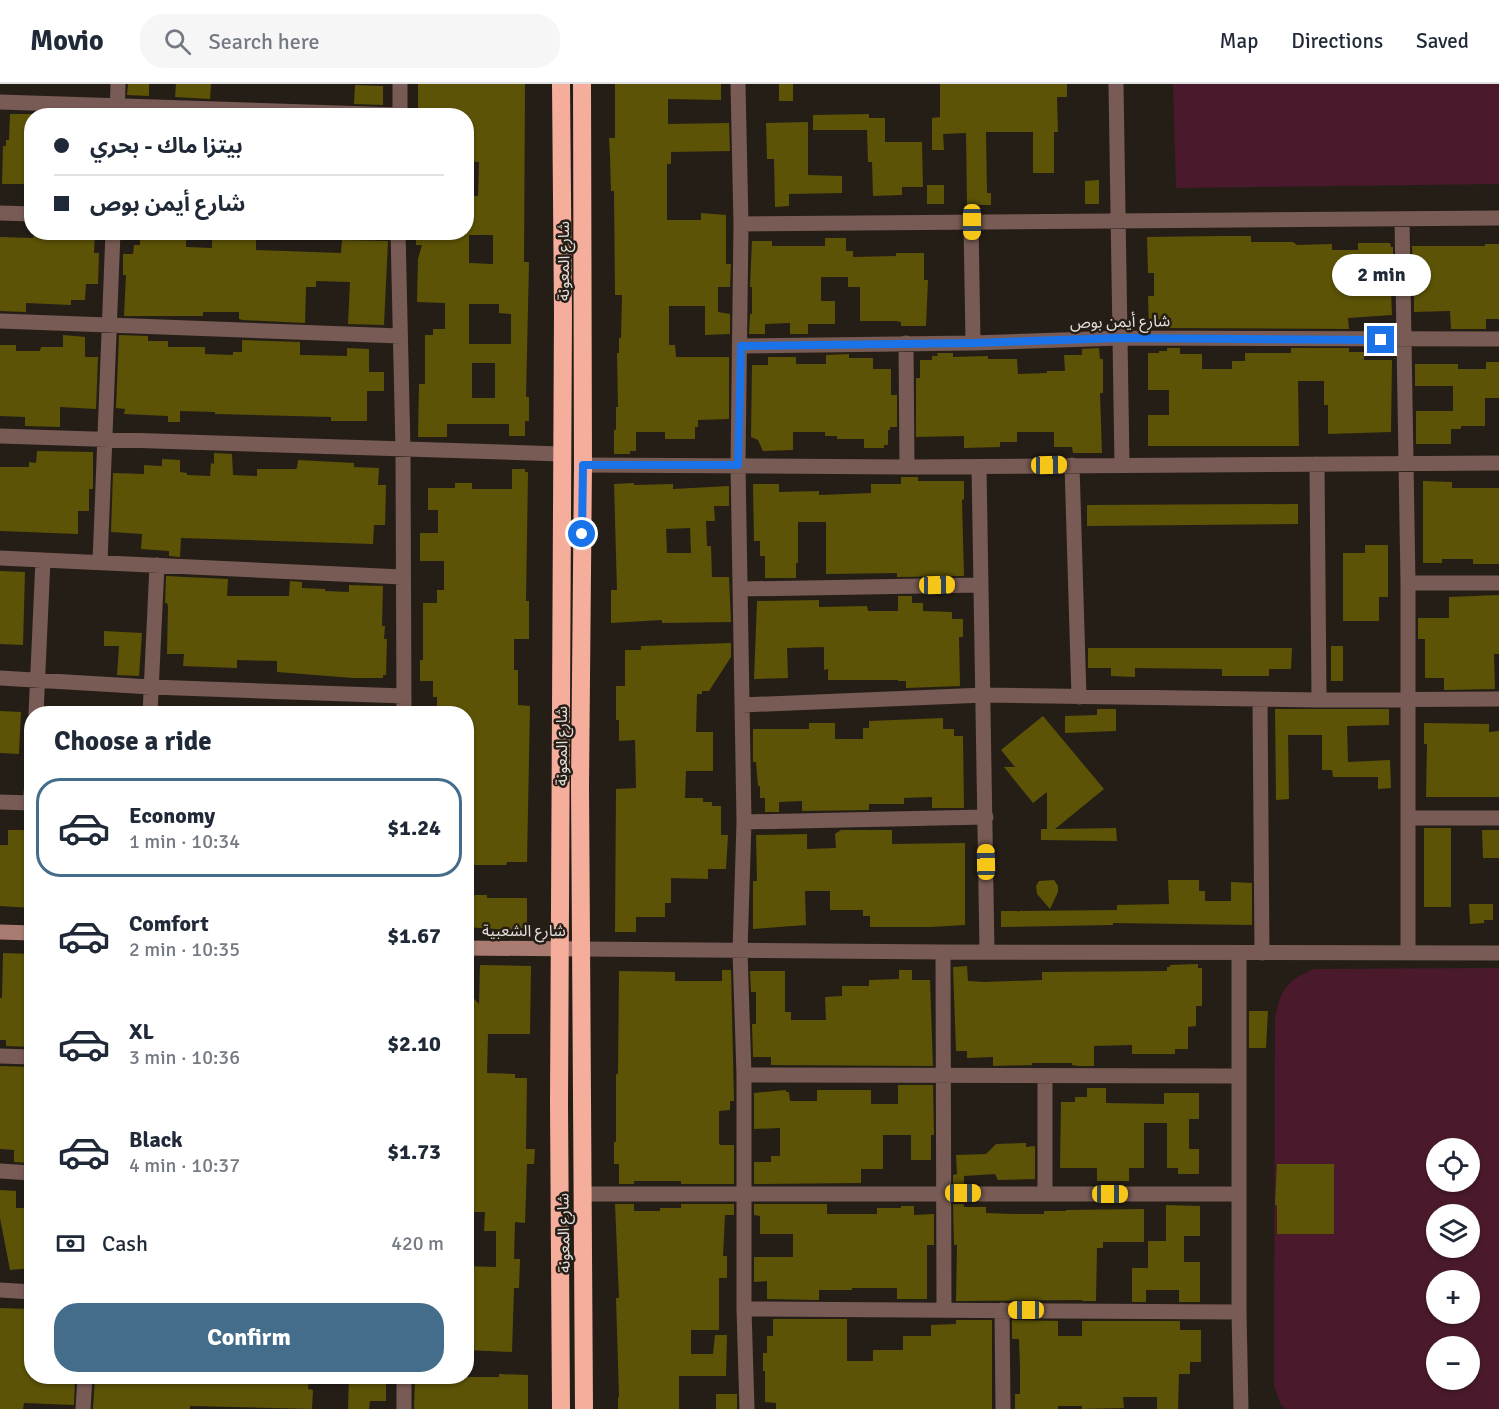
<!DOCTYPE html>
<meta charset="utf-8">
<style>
body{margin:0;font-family:Signika,"Noto Sans Arabic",sans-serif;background:#f6f6f7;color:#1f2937;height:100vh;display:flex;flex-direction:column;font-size:22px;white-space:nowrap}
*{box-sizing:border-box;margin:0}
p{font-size:20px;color:#747a83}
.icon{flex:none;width:33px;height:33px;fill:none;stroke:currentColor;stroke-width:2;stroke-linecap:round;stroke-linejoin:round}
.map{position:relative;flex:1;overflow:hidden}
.panel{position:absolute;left:24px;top:622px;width:450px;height:678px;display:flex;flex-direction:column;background:#fff;border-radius:24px;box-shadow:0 2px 4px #0004}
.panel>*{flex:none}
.banner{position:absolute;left:24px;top:24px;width:450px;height:132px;border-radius:24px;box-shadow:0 2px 4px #0004;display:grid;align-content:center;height:132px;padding:0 30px;background:#fff}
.buttons{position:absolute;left:1426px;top:1054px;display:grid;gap:12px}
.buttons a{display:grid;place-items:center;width:54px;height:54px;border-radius:50%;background:#fff;box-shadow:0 2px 4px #0004;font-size:30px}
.end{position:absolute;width:27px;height:27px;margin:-14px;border:8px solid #1a73e8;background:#fff;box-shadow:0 0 0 3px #fff}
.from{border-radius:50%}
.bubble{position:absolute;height:42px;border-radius:21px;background:#fff;box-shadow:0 2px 4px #0004;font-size:20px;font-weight:700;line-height:42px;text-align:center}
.car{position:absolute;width:18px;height:36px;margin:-18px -9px;border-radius:8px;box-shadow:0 0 4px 2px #0007;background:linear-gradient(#f5c518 24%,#345 0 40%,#f5c518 0 76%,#345 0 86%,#f5c518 0)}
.banner b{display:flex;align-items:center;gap:21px;height:57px;font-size:22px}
.banner b+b{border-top:2px solid #e0e1e3}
.banner i{width:15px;height:15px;background:#1f2937}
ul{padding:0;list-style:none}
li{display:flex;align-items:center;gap:18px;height:99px;margin:0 12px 9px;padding:0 18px;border:3px solid transparent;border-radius:24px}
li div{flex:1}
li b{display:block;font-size:22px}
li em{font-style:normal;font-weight:700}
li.current{border-color:#446d8c}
li>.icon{width:54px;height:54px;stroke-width:1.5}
h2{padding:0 30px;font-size:27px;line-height:72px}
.pay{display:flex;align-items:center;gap:15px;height:66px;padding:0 30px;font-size:22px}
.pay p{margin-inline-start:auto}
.primary-button{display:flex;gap:12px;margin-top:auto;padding:12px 30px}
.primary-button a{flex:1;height:69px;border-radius:24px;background:#446d8c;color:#fff;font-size:24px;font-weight:700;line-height:69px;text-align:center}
header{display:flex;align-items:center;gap:36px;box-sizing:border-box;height:84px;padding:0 30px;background:#fff;border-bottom:2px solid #e0e1e3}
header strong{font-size:28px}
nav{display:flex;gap:33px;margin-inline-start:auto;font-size:21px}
.search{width:420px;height:54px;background:#f6f6f7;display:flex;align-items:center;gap:15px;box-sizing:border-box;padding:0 21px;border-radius:24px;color:#747a83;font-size:22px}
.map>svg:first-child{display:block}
.green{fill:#4a1a2c;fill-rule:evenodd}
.building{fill:#5c5306;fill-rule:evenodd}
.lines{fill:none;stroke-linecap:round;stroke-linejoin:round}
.street{stroke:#785b54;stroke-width:15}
.secondary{stroke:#aa7c71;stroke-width:15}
.highway{stroke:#f5ad9c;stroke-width:18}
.route{stroke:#1a73e8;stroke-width:8}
.labels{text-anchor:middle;stroke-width:5;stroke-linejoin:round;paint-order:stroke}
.street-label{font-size:16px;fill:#e4dfdb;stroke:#251e17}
</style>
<header>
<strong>Movio</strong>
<div class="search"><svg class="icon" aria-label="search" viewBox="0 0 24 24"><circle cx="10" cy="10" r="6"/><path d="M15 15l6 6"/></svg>Search here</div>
<nav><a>Map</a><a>Directions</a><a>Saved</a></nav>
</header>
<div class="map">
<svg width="1499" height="1325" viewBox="0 0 1499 1325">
<rect width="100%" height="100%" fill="#251e17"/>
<path class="green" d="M1173,0H1499V100L1176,104Z
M1499,884V1325H1286L1281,1321L1274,1301L1275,937C1279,908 1286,896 1314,885ZM1437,1065H1470V1098H1437ZM1437,1131H1470V1164H1437ZM1437,1197H1470V1230H1437ZM1437,1263H1470V1296H1437Z"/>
<path class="building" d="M128,0H149V12L127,11Z
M176,0H211L210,15L175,13Z
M418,0H525L524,178H529L526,313H529V337H525V352H509V340H447V353H418L419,300H425V251H433V245H445V219L417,218L418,175L422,161H416V148H466V112H478L479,78L466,77V32H418ZM469,151H493V180L469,179ZM469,220H499V229L511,230V260H469ZM472,279H495V314H472Z
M615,0H721V16L668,15V40L729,39L730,67L671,68V80H667V136H701V129L726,131V180H731L730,203H718V228L730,230V250L705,251V222H669V261H675L676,273H729V335L698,336V343H695V355H665V348H636V367H630V370H614V346H616V323H618L617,269H619V254H621L622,211H615L614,107H611L610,72L609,54H615Z
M779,0H793V17H779Z
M940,0H1067V13H1057L1058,48H1054V89H1033V48H986L987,109H991V121H967L966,49L943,50L944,66H932V34L940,33Z
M355,1L383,2V21L354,20Z
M10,30H32V100H2L3,62H6V56H9Z
M869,30V34H885V58H922L923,103H902V111L873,112L872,78H868L867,46H813V31Z
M808,38V91L842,92V109L789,110V122L775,123L774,75H767L766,39Z
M1099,96V120H1085V97Z
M927,101H944V120H927Z
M36,148H95L94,169H99L98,200H86L85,216H71V221L26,219V228L0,227V153L33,154Z
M172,148L186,151V163L212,164V153H256V166L341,169L342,156L388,157L384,241L348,240L350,198L316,197V203H306L305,239L243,236L239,235V228H203V232H124L126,191H123V170H133L134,161H140V149Z
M1220,152H1251V158H1293L1297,161L1332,160V166H1358V159H1390L1391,163H1393V184H1390L1392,231L1348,234L1349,245L1167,244V242H1149L1148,212H1154V189H1148L1147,153Z
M825,154H846V167H853V173L896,172V169H924V196H928L926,242H901V238L896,237H860V203H848V193H821V217H835V240H808V250H790V239L765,240V250H749L750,230H752V203H750L752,157H772V162H825Z
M1485,160H1499V235H1486V245H1451L1450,227L1414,228V208H1418V184H1413L1412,162H1485Z
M63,251L85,253V273H98L96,325L60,323V343L25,342V333L0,332V261H16V267H40L41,263H63Z
M119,251L148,252V257H168V263H205V270L233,271V268H242V256L300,258V271H305L347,272V264L369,265V288H384V307H367V337H331V333L215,330V328L180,327V338H168V332L124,330L125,325L116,324Z
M1099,264L1100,275H1103V309H1100L1102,369H1073L1072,363H1054V348H1017V358H1000V363L964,364V352L916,353V294H920V276H932V272H938L937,269H953V273L988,272V275H1017L1018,290L1047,289V287H1065L1064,271H1082V265Z
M1167,264H1180V270H1202V285H1232V277H1245V269H1291V264H1349V268H1364V276H1392L1391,348L1328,350V321H1324V297H1298L1299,362H1148V331H1169V306H1148V269H1159V267H1167Z
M849,270V274H873V285H891V311H897V343H890V346H888V361H884V364H864V355H837V352H825V348H793V366L763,367L758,356L751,353L752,281H768V273H796V280H826V271Z
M1486,278H1499V314H1485V342H1461V345H1451V360H1416V327H1453V302H1415V280H1458V285H1486Z
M37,367L93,368V405H89V427H78V450L0,447V383H29V378L36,379Z
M214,369L232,370L233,391L257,392V385H296L297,384L298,376L354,379V383L379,384L378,401H386L385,441H374L373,460L181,454L180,473L169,472V467L141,465L142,450L111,448L113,389L144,390V381L162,382V375L180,376V388L187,389V391L210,392L211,379L214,380Z
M512,385H525V388H528L526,517H529V555H514V586H518V621L530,622L527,778H507L506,781H466V674H472V647H466V630H437V613H433V597H420V576H423V519H437V506H444V477H420V449H438V426H428V404H455V399H472V405H512Z
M901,393H918V397H964V415L962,416L964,492L897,493V489L826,490V438H798V479H796V494H765V472H760V457H754L753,400H779V408L819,407V411L871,409V400H901Z
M1423,397L1452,398V404H1499V480H1473V475H1442V479H1423Z
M634,399V401L673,400V405L729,402V422H714L715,437H706L707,462H711L712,493H729L731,538L662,539V536L611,539V506H617L614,400ZM690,444L691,469H667L666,445Z
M1298,420V440L1087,442V421Z
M1365,461H1388V513H1379V537H1343V469H1365Z
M0,487L25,488L23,561L0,560Z
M166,492L228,495L227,512H289L290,497L302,498V504L325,505V507L349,508V501L383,502L382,542H385L384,555H387L386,591H383V594H353L277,588V577L237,576V584L183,582L184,570H167L168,522L167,519H165Z
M1499,511V570H1494L1495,605L1444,606V594H1425V555H1418V534H1449V513Z
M898,512H912V519H923V527L952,528V535H963V553H959L960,602L906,604V597H898V596H828V585L824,586V563L787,564L788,594L754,595L757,517L819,516V523L867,522L868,527H898Z
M104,547L142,549L139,592L117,591L119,562H104Z
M731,559V573L709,607H702V610H697L696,648H713V687H686L685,714H703V718H712V722H721V751H728L726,785H708V795L671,794V819H665V833H636V848H615L616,705L636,704L635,656L619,657V636H616V602H625V566H641V562Z
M1331,562H1343V597H1331Z
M1088,564H1292L1291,585H1269V592H1222V585L1135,584V593L1111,592V584H1088Z
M1097,625H1116V647L1065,649V632L1097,631Z
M1275,625H1389V641L1347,642L1348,678L1390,676L1391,704L1378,705V693H1333L1332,686H1322V651H1288L1289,715L1276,716Z
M0,627L21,628L19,670L0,669Z
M1043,632L1104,705L1055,745L1116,744L1117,757L1041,756V745H1047V708L1033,719L1004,683H1015L1001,666Z
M943,634V645H954V652H963L964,724H932V713L904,714V720H869V726L802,727V717L779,718V728H765V714H760V702H758L756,678H753V645H809V639H835V655H863V644H869V637Z
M1424,639L1489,640V648L1499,647V713H1426L1427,660H1424Z
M1424,744H1451V823H1424Z
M8,746H32V824L0,822V761H8Z
M841,746H892V760L965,759V841L931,843H870V832H863V826H830V807H805L806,841L753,845V797H757L756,751L807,750V765L836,764L835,750Z
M1482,746H1499V774H1483Z
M1054,796L1058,802V808L1050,825L1037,810L1036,802L1039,797Z
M1168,796H1199V807H1205V817H1231V798L1252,799V841L1113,839V841L1001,843V827H1018V829L1019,827L1117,826V821L1169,820Z
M466,811H487V814H527V847L466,843Z
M1469,820H1493V836H1484V839L1470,840Z
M3,869L32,870V963L6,962V956H0V914H2Z
M1198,880V884H1202V922H1196V942L1188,943V965H1175V970H1132V961L1094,962V982H1078L1072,981V979H1032V981L993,982V973L967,974V967H956L953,883L967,882L968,897L984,898L1042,896V888L1167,887V883H1170V881Z
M480,881L531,882L530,950H488L487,989L515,990V994H527L526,1065H535L534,1080H527L525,1139L515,1138L514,1175H520L519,1204H514L512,1268L466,1266V1182L496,1183V1147H484L485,1128H466V906L479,920Z
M722,886H731L734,1017H730V1026L719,1027V1059L720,1061H734V1100H681V1097H634V1100H619V1080H614V1058H616V990H618L619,887L675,888V897H722Z
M899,886H912V896H930L933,982L771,981V973H753L752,940H756V908H751L750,887H785V928H791V936H826L825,913L842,912V902H869V896L899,895Z
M1249,927H1268L1266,964H1249Z
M0,982L31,983L29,1046L30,1079L14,1078V1066L0,1065Z
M898,1001H933L934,1051H931V1076H911V1051H883V1085H861V1099L754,1100V1078H771V1072H780V1044L754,1045V1009L786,1006V1008H789L790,1017H817V1006H871V1020H898Z
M1087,1004H1106V1019L1164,1020V1009H1199V1035H1189V1065H1199V1090H1178V1084H1167V1039H1144V1084H1129V1097H1097V1084H1060L1061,1018H1075V1013H1087Z
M1026,1059V1063L1035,1062V1095L998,1096L995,1090L964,1092V1100H953V1091L957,1090L956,1071L986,1070L996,1060Z
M1277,1080H1334V1150H1277V1121H1275Z
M0,1106L16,1107V1124H32V1184L10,1186L0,1134Z
M615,1120H634V1127H660V1124H681V1120H734V1131H725L723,1172H727V1194H719V1246H691V1270H713L715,1251H727L726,1292H679V1325H618V1313H619L616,1214H619Z
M754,1120H827V1130H877V1124H901V1122H914V1131L934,1130V1161H927V1215H897V1204H852V1206H819V1216L767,1215V1197L754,1198V1173H793V1150H760V1132L754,1131Z
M953,1120H964V1123H986V1129L1013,1130H1044V1127H1066V1126L1144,1125V1158H1103V1164H1097L1096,1217H1082V1216L956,1217L957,1161H954Z
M1166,1121L1200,1122V1152H1184V1178H1200V1218H1179V1206H1146V1218H1132V1184H1148V1157H1166Z
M0,1224L32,1225V1293H75L74,1321L24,1319L23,1325H0Z
M773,1235H847V1277H873V1266H903V1252H931V1241L956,1240V1236H992V1325H776V1319L765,1318V1287H763V1269H767V1252H773Z
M1012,1236L1058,1237V1252H1082V1237H1180V1246H1201V1278H1190V1290H1179L1178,1325H1157V1313H1123L1124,1324L1082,1325V1322H1058V1325H1015V1310H1020V1283L1019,1255H1012Z
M499,1290L528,1291V1325H414L415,1293H499Z
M265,1293L309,1294L308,1305L313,1306L312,1325L190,1322V1325H93L95,1294Z
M349,1293H386V1317H370L369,1325H348Z
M716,1310H737V1325H716Z"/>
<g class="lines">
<path class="street" d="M738,0L741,140L738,381L744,738L740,867L744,991V1225L747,1325
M1116,0L1122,380
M0,18L400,31
M117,32L118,0
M400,32V0
M0,129L32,130
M1402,135L1408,499V868
M971,138L973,259
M741,140L1499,134
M398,148L403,366L404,630
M0,237L400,252
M906,259L907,383
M741,262L973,259L1119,254L1499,255
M0,352L561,370
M1317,380L1319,616
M583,381L907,383L1499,379
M1072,381L1079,613
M979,383L987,867
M0,474L402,493
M100,478L113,148
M1408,499H1499
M740,505L981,501
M0,594L151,603L404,612
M1260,616L1262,869
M742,621L985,611L1319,616L1499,615
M36,630L43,476
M150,630L157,481
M0,718L32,719
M30,719L32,700
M1408,734H1499
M744,738L986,733
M582,865L943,868L1499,869
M943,868L944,1226
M1239,869V1228L1241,1325
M0,972L32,973
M744,991L1239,992
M1045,993V1110
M0,1087L32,1089
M582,1110H1239
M0,1206L32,1208
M744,1225L1239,1228
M1002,1226L1003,1325
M83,1325L85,1293
M404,1325V1293"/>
<path class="secondary" d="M0,848L32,849
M466,864L582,865"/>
<path class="highway" d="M561,0L563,228L559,1020L561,1325
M582,0L583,381L580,702L584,1325"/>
</g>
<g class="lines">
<path class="route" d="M582,450L583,381H738L741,262L973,259L1119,254L1381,256"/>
</g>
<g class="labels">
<g class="street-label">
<text transform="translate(563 177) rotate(-90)" y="6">شارع المعونة</text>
<text transform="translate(1120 237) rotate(-1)" y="6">شارع أيمن بوص</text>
<text transform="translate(561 662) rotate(-90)" y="6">شارع المعونة</text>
<text x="524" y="852">شارع الشعبية</text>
<text transform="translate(563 1149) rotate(-91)" y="6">شارع المعونة</text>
</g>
</g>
</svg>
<div class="buttons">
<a><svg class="icon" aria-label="locate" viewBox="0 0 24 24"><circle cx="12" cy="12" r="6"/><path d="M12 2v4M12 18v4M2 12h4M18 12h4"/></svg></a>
<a><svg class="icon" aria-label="layers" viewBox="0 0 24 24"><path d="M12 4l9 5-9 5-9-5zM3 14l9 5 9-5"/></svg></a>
<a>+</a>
<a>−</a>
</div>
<i class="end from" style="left:582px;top:450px"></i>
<i class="end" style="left:1381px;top:256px"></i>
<div class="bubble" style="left:1332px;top:170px;width:99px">2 min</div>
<i class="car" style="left:972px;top:138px;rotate:180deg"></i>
<i class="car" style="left:1049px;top:381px;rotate:89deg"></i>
<i class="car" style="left:937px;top:501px;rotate:89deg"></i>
<i class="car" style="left:986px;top:778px;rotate:359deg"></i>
<i class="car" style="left:963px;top:1109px;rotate:90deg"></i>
<i class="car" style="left:1110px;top:1110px;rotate:90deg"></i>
<i class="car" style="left:1026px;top:1226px;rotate:270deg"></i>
<div class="banner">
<b><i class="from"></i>بيتزا ماك - بحري</b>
<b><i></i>شارع أيمن بوص</b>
</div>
<section class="panel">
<h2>Choose a ride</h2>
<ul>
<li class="current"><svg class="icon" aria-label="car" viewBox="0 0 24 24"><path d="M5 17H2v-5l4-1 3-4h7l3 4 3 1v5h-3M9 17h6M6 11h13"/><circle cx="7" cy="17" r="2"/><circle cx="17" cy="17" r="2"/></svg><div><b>Economy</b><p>1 min · 10:34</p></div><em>$1.24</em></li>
<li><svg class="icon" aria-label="car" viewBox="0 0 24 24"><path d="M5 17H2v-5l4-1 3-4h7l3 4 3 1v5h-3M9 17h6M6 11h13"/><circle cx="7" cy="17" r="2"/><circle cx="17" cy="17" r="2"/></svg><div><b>Comfort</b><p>2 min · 10:35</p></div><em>$1.67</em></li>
<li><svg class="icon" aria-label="car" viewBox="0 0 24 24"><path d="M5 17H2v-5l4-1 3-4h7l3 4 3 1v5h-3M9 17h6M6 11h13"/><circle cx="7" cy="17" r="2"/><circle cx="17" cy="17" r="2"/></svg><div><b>XL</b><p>3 min · 10:36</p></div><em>$2.10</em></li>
<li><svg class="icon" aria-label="car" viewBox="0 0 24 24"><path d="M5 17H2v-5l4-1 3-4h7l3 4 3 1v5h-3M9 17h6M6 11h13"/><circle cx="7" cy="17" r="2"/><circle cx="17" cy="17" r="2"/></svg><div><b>Black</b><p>4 min · 10:37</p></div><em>$1.73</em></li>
</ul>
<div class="pay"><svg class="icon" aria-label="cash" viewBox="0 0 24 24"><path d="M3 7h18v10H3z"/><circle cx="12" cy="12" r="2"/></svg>Cash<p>420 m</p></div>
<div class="primary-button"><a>Confirm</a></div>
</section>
</div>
